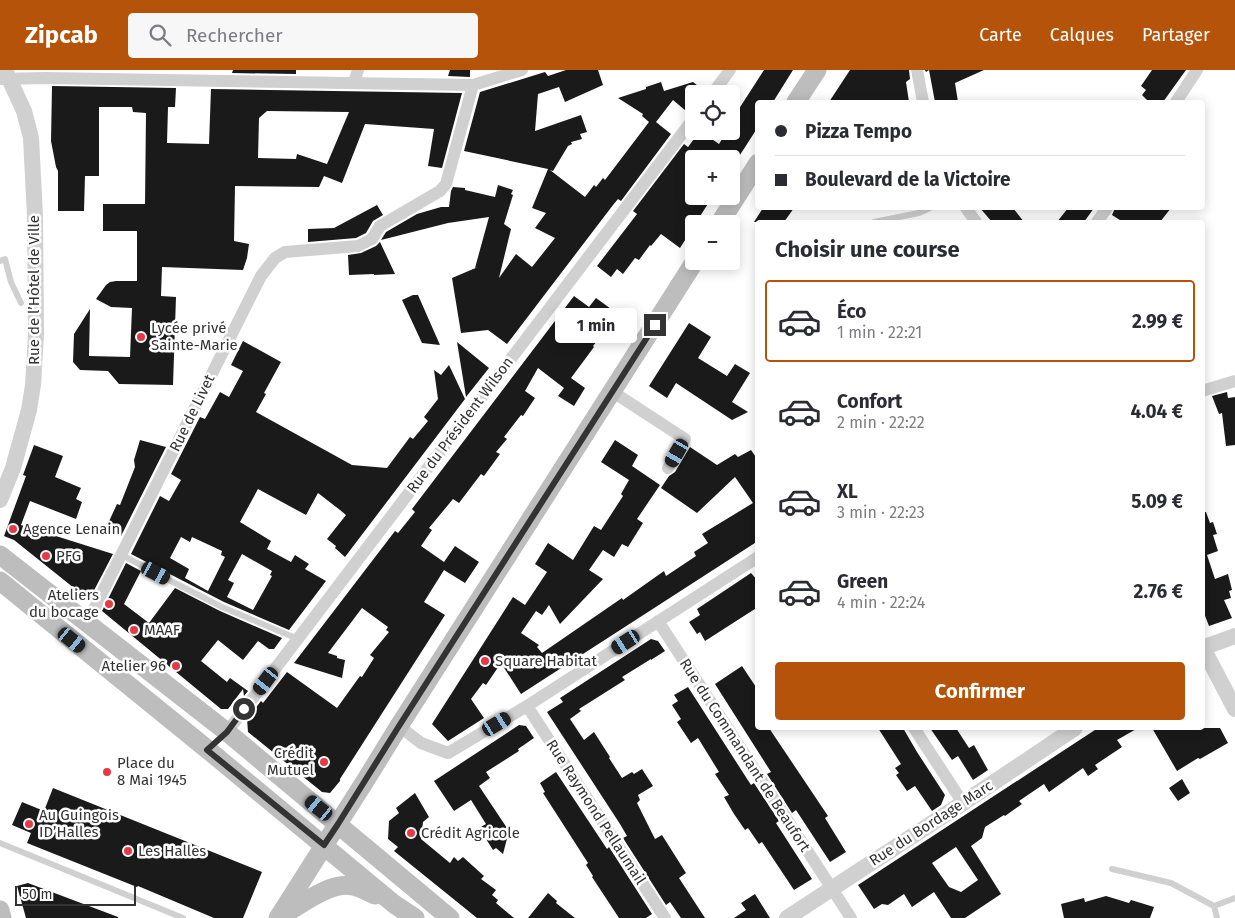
<!DOCTYPE html>
<html lang="fr">
<meta charset="utf-8">
<style>
body{margin:0;font-family:"Fira Sans",sans-serif;background:#f7f7f7;color:#2b2b33;height:100vh;display:flex;flex-direction:column;font-size:19px;white-space:nowrap}
*{box-sizing:border-box;margin:0}
p{font-size:16px;color:#7c7c81}
.icon{flex:none;width:28px;height:28px;fill:none;stroke:currentColor;stroke-width:2;stroke-linecap:round;stroke-linejoin:round}
.map{position:relative;flex:1;overflow:hidden}
.side{position:absolute;left:755px;top:150px;width:450px;height:510px;display:flex;flex-direction:column;background:#fff;border-radius:5px;box-shadow:0 2px 12px #0003}
.side>*{flex:none}
.banner{position:absolute;left:755px;top:30px;width:450px;height:110px;border-radius:5px;box-shadow:0 2px 12px #0003;display:grid;align-content:center;height:110px;padding:0 20px;background:#fff}
.tools{position:absolute;left:685px;top:15px;display:grid;gap:10px}
.tools a{display:grid;place-items:center;width:55px;height:55px;border-radius:5px;background:#fff;box-shadow:0 2px 12px #0003;font-size:25px}
.scale{position:absolute;left:15px;bottom:12px;width:121px;box-sizing:border-box;padding-left:5px;border:2px solid #333;border-top:0;font-size:14px;line-height:18px;white-space:nowrap;color:#333;-webkit-text-stroke:4px #fff;paint-order:stroke}
.end{position:absolute;width:22px;height:22px;margin:-11px;border:6px solid #333;background:#fff;box-shadow:0 0 0 2px #fff}
.from{border-radius:50%}
.bubble{position:absolute;height:35px;border-radius:5px;background:#fff;box-shadow:0 2px 12px #0003;font-size:16px;font-weight:700;line-height:35px;text-align:center}
.car{position:absolute;width:15px;height:30px;margin:-15px -8px;border-radius:6px;box-shadow:0 0 4px 1px #0007;background:linear-gradient(#222 24%,#8ab4d8 0 40%,#222 0 76%,#8ab4d8 0 86%,#222 0)}
.banner b{display:flex;align-items:center;gap:18px;height:48px;font-size:19px}
.banner b+b{border-top:1px solid #e1e1e2}
.banner i{width:12px;height:12px;background:#2b2b33}
ul{padding:0;list-style:none}
li{display:flex;align-items:center;gap:15px;height:82px;margin:0 10px 8px;padding:0 10px;border:2px solid transparent;border-radius:5px}
li div{flex:1}
li b{display:block;font-size:19px}
li em{font-style:normal;font-weight:700}
li.on{border-color:#b45309}
li>.icon{width:45px;height:45px;stroke-width:1.5}
h2{padding:0 20px;font-size:22px;line-height:60px}
.button{display:flex;gap:10px;margin-top:auto;padding:10px 20px}
.button a{flex:1;height:58px;border-radius:5px;background:#b45309;color:#fff;font-size:20px;font-weight:700;line-height:58px;text-align:center}
header{display:flex;align-items:center;gap:30px;box-sizing:border-box;height:70px;padding:0 25px;background:#b45309;color:#fff}
header strong{font-size:24px}
nav{display:flex;gap:28px;margin-inline-start:auto;font-size:18px}
.search{width:350px;height:45px;background:#f7f7f7;display:flex;align-items:center;gap:12px;box-sizing:border-box;padding:0 18px;border-radius:5px;color:#7c7c81;font-size:19px}
.map>svg:first-child{display:block}
.building{fill:#1a1a1a;fill-rule:evenodd}
.lines{fill:none;stroke-linecap:round;stroke-linejoin:round}
.service{stroke:#d0d0d0;stroke-width:6}
.minor{stroke:#d0d0d0;stroke-width:12}
.tertiary{stroke:#d0d0d0;stroke-width:16}
.secondary{stroke:#bdbdbd;stroke-width:19}
.route{stroke:#333;stroke-width:6}
.poi-dot{fill:#e63946;stroke:#fff;stroke-width:2}
.labels{text-anchor:middle;stroke-width:5;stroke-linejoin:round;paint-order:stroke}
.street-label{font-size:15px;fill:#333;stroke:#fff}
.poi-label{font-size:15px;fill:#333;stroke:#fff;text-anchor:start}
</style>
<header>
<strong>Zipcab</strong>
<div class="search"><svg class="icon" aria-label="search" viewBox="0 0 24 24"><circle cx="10" cy="10" r="6"/><path d="M15 15l6 6"/></svg>Rechercher</div>
<nav><a>Carte</a><a>Calques</a><a>Partager</a></nav>
</header>
<div class="map">
<svg width="1235" height="848" viewBox="0 0 1235 848">
<rect width="100%" height="100%" fill="#fff"/>
<path class="building" d="M233,0H296V4L232,3Z
M450,0H470V7L448,6Z
M566,0H598L603,15L565,32L559,17L538,24L535,61L581,45L587,62L580,64L582,69L571,72L572,74L568,76L553,101L550,100L585,127L594,115L596,117L603,108L605,110L649,52L642,46L643,44L618,28L646,19V17L661,12L664,21L693,12L702,19L698,24H694V30L686,41L673,30L656,52L671,64L621,131L618,129L613,135L507,274L488,260L461,263L452,208L478,197L475,198L489,147L448,153L381,170L386,162L417,144L441,137H449L451,121L453,117L465,118V120L495,127L498,115L513,120L511,124L513,125L504,154L511,159L499,208L516,184L532,197L555,168L535,158L546,143L532,138L548,99L464,81L480,22L545,2L548,6Z
M764,0H793L773,32H758V57L738,88L739,89H694V126H713L695,154H694V156L680,178L661,164L651,176L650,175L639,190L635,188L623,204L617,199L611,207L597,196L637,144L633,141L684,74L688,77L700,61L719,74L727,61H731V55L735,49L733,48Z
M850,0H909L910,9L906,12L909,32H829Z
M925,0H984L955,13L958,32H935L929,0L926,2Z
M1152,0H1186L1163,32H1149L1142,25L1146,20L1141,16Z
M52,16L176,18L175,37H168L167,73L209,74L211,19L462,23L442,98L428,96L434,59L365,54L342,113L324,106L319,117L235,116L234,171L249,174L247,188L243,200L162,197L161,226L176,227L173,315L119,314L108,301L80,300L73,292L74,264L90,239L89,286L130,287L132,238L111,237L96,229L106,215L110,212L116,211H137V161H103V134H145L146,43L133,42L132,37H99V106H85L84,141H58V101L56,97L51,71ZM267,41L349,42L327,94L297,84L296,89L258,88L259,48Z
M377,135L383,145L373,151L366,163L356,168L308,172V159L334,158Z
M763,138H794L784,152H754Z
M980,138H1013L1024,152H992Z
M1068,138H1094L1084,152H1057Z
M1115,138H1171L1160,152H1123L1112,145Z
M380,172L395,204L374,205V204L349,205L348,185L361,183L376,176Z
M413,225H418L440,275L422,273L402,230Z
M574,226L589,237L596,228L618,244L593,276L594,277L571,308L585,318L574,336L558,326L564,318L538,298L525,321L535,328L523,346L521,345L504,367L507,369L496,382L500,384L484,406L481,404L459,433L453,429L429,458L432,460L421,476L444,492L455,476L479,492L465,513L444,500L424,532L445,545L340,709V711L330,723L322,722L248,662L247,649L261,631L263,633L287,602L337,638L360,606L362,607L374,588L370,585L389,562L386,560L388,557L362,538L328,583L337,586V588L345,590L342,608L294,593L395,461L398,463L415,442L412,439Z
M689,253L711,267L698,288L727,306L735,294L750,303L732,332L748,342L732,350L676,313L667,328L649,316Z
M243,271L281,292L264,323L266,324L256,342L352,395L387,398L410,367L413,369L428,351L424,347L438,329L434,300L441,305L449,295L465,329L345,487L335,478L336,476L327,469L346,445L340,440L318,423L306,445L258,419L240,452L271,471L267,479L291,492L295,485L309,494L305,499L326,511L289,560L224,532L131,484L160,426L169,431L181,410L171,404L200,347L205,349L220,322L229,327L243,301L231,295ZM181,467L190,472L192,467L222,481L221,485L225,487L208,521L185,508L189,499L170,488ZM242,484L272,501L270,505L272,506L253,540L227,527L234,513L228,510Z
M457,272L489,298L466,327Z
M1227,322L1228,328L1235,327V375L1226,376L1222,343L1219,344L1212,326Z
M140,370L166,377L121,466L105,460L117,434L120,435L135,397L134,390Z
M615,370L638,385L632,396L660,415L637,449L643,453L628,477L622,474L614,487L603,480L589,500L603,509L560,554L549,535L542,545L536,541L521,563L539,575L537,577L542,583L622,528L623,530L664,501L666,506L696,486L694,482L708,473L702,464L753,433L735,407L697,443L661,418L669,406L675,402L690,377L717,395L735,384L738,387L751,380L758,390V471L521,624L501,593L486,615L483,613L471,629L484,648L448,671L432,654L513,527L525,535L547,502L535,494L548,473L573,490L594,456L601,460L623,426L621,424L629,410L601,392Z
M34,375L63,386L55,407L81,418L76,429L82,432L76,449L30,431L21,455L113,484L89,530L14,470L4,466L26,406L23,405Z
M1202,442H1206L1210,453L1213,452L1217,464L1213,465L1218,481L1207,485L1215,509L1228,504L1232,520L1229,521L1231,528L1224,530L1232,548L1209,556L1202,538Z
M126,493L141,501L124,534L149,553L175,518L220,541L282,568L274,579H269L258,571L243,590L218,570L201,591L227,612L230,608L248,621L244,626L243,619L228,639H221L102,541Z
M751,503L758,511V537L705,571L700,562L697,564L689,552L700,545L697,539Z
M651,569L658,571L665,581L651,590V589L622,607L625,610L579,639L581,641L570,649L584,670L594,662L610,687L609,688L622,708L632,702L634,704L642,699L653,716L638,725L640,730L637,733L655,769L662,765L686,803L679,808L705,848H681L670,832L666,835L623,768L627,766L620,754L547,642L563,632L560,628Z
M742,596L758,620V658H769L828,746L825,748L846,782L830,792L796,740L792,743L767,704L771,702L715,614Z
M688,617L751,715L754,713L779,751L776,753L812,809L794,820L762,772L759,774L748,758L745,760L734,744L724,727L729,725L715,704L719,702L698,668L691,673L677,652L681,649L672,635L678,631L674,625Z
M519,655L526,656L534,668L518,679L519,681L486,702L490,708L479,716L509,761L503,784L496,778L493,780L479,758L486,754L471,730L454,741L434,711Z
M878,658H903L917,682L945,725L941,735L932,741L915,716L907,721L896,705L899,703L895,698L901,694Z
M930,658H956L969,678L974,675L988,700L973,710L958,686L952,690Z
M1098,658H1138L1117,670L1122,677L1095,695L1098,699L1088,706L1083,698L1049,722L1044,714L1019,731L1022,734L1005,746L1004,745L985,757L982,768L971,776L1001,824L965,848H951L934,822L912,837L904,824L888,835L882,834L874,839L858,815ZM956,777L978,810L961,822L949,817L932,793Z
M1152,658H1220L1228,673L1200,689L1198,688L1177,701Z
M556,702L607,779L609,777L652,844L646,848H619L592,807L593,806L586,795L588,793L543,723L545,722L540,713Z
M1182,709L1190,723L1178,731L1169,718Z
M53,718L262,802L243,848H214L138,816L137,817L27,773L31,763L12,755L22,732L44,741Z
M415,723L429,747L423,752L421,769L450,793L454,787L458,791L463,787L484,806L481,809L496,820L492,825L498,830L496,833L514,848H477L394,781L398,777L388,769L389,751L399,743L396,738Z
M28,813L118,847V848H26L17,816Z
M548,823L557,831L556,833L575,848H528Z
M755,824L770,848H734L746,840L741,833Z
M1106,826L1129,833L1131,830L1154,837L1150,848H1064L1061,834L1084,828L1085,832Z"/>
<g class="lines">
<path class="service" d="M874,152L919,143L930,138
M0,191L5,189L11,212L21,233
M122,485L173,512L222,537L298,569
M0,773L183,848
M1112,799L1171,813L1214,836L1235,828
M1214,836L1217,848"/>
<path class="minor" d="M917,0L923,32
M0,9L46,8L473,15L522,0
M354,12L358,0
M712,24L730,0
M1176,32L1197,0
M966,138L976,152
M1097,152L1107,138
M1202,321L1235,311
M613,322L685,369L668,398
M658,551L851,848
M87,553L261,206L275,188L285,182L358,176L372,169L380,156L440,121L446,114L473,15
M527,636L665,848
M399,656L421,673L448,683L527,636L758,487
M914,658L963,733
M227,662L694,48"/>
<path class="tertiary" d="M0,430L13,398L29,340L33,315L36,264L35,146L31,68L24,41L5,0
M1202,578L1235,566
M1203,578L1235,639
M787,848L963,733L1075,658"/>
<path class="secondary" d="M796,32L817,0
M719,154L758,93
M0,485L227,662L450,848
M0,511L207,679L394,834L415,848
M0,840L2,848
M280,847C299,836 330,811 353,816C360,817 368,822 375,825
M278,848L367,708L399,656L695,191"/>
</g>
<g class="lines">
<path class="route" d="M244,639L227,662L207,680L324,775L338,754L399,656L655,255"/>
</g>
<g class="poi-dot">
<circle cx="141" cy="267" r="5"/>
<circle cx="13" cy="459" r="5"/>
<circle cx="46" cy="486" r="5"/>
<circle cx="109" cy="534" r="5"/>
<circle cx="134" cy="560" r="5"/>
<circle cx="485" cy="591" r="5"/>
<circle cx="176" cy="596" r="5"/>
<circle cx="324" cy="692" r="5"/>
<circle cx="107" cy="702" r="5"/>
<circle cx="29" cy="754" r="5"/>
<circle cx="411" cy="763" r="5"/>
<circle cx="128" cy="781" r="5"/>
</g>
<g class="labels">
<g class="street-label">
<text transform="translate(34 220) rotate(-90)" y="5">Rue de l’Hôtel de Ville</text>
<text transform="translate(192 343) rotate(-64)" y="5">Rue de Livet</text>
<text transform="translate(460 355) rotate(-53)" y="5">Rue du Président Wilson</text>
<text transform="translate(745 685) rotate(57)" y="5">Rue du Commandant de Beaufort</text>
<text transform="translate(596 742) rotate(57)" y="5">Rue Raymond Pellaumail</text>
<text transform="translate(931 753) rotate(-33)" y="5">Rue du Bordage Marc</text>
</g>
<g class="poi-label">
<text x="151" y="263">Lycée privé<tspan x="151" dy="17">Sainte-Marie</tspan></text>
<text x="23" y="464">Agence Lenain</text>
<text x="56" y="491">PFG</text>
<text x="99" y="530" text-anchor="end">Ateliers<tspan x="99" dy="17">du bocage</tspan></text>
<text x="144" y="565">MAAF</text>
<text x="495" y="596">Square Habitat</text>
<text x="166" y="601" text-anchor="end">Atelier 96</text>
<text x="314" y="688" text-anchor="end">Crédit<tspan x="314" dy="17">Mutuel</tspan></text>
<text x="117" y="698">Place du<tspan x="117" dy="17">8 Mai 1945</tspan></text>
<text x="39" y="750">Au Guingois<tspan x="39" dy="17">ID’Halles</tspan></text>
<text x="421" y="768">Crédit Agricole</text>
<text x="138" y="786">Les Halles</text>
</g>
</g>
</svg>
<div class="tools">
<a><svg class="icon" aria-label="locate" viewBox="0 0 24 24"><circle cx="12" cy="12" r="6"/><path d="M12 2v4M12 18v4M2 12h4M18 12h4"/></svg></a>
<a>+</a>
<a>−</a>
</div>
<div class="scale">50 m</div>
<i class="end from" style="left:244px;top:639px"></i>
<i class="end" style="left:655px;top:255px"></i>
<div class="bubble" style="left:555px;top:238px;width:82px">1 min</div>
<i class="car" style="left:677px;top:383px;rotate:210deg"></i>
<i class="car" style="left:156px;top:503px;rotate:118deg"></i>
<i class="car" style="left:72px;top:570px;rotate:129deg"></i>
<i class="car" style="left:626px;top:572px;rotate:237deg"></i>
<i class="car" style="left:266px;top:611px;rotate:217deg"></i>
<i class="car" style="left:497px;top:654px;rotate:59deg"></i>
<i class="car" style="left:319px;top:738px;rotate:309deg"></i>
<div class="banner">
<b><i class="from"></i>Pizza Tempo</b>
<b><i></i>Boulevard de la Victoire</b>
</div>
<section class="side">
<h2>Choisir une course</h2>
<ul>
<li class="on"><svg class="icon" aria-label="car" viewBox="0 0 24 24"><path d="M5 17H2v-5l4-1 3-4h7l3 4 3 1v5h-3M9 17h6M6 11h13"/><circle cx="7" cy="17" r="2"/><circle cx="17" cy="17" r="2"/></svg><div><b>Éco</b><p>1 min · 22:21</p></div><em>2.99 €</em></li>
<li><svg class="icon" aria-label="car" viewBox="0 0 24 24"><path d="M5 17H2v-5l4-1 3-4h7l3 4 3 1v5h-3M9 17h6M6 11h13"/><circle cx="7" cy="17" r="2"/><circle cx="17" cy="17" r="2"/></svg><div><b>Confort</b><p>2 min · 22:22</p></div><em>4.04 €</em></li>
<li><svg class="icon" aria-label="car" viewBox="0 0 24 24"><path d="M5 17H2v-5l4-1 3-4h7l3 4 3 1v5h-3M9 17h6M6 11h13"/><circle cx="7" cy="17" r="2"/><circle cx="17" cy="17" r="2"/></svg><div><b>XL</b><p>3 min · 22:23</p></div><em>5.09 €</em></li>
<li><svg class="icon" aria-label="car" viewBox="0 0 24 24"><path d="M5 17H2v-5l4-1 3-4h7l3 4 3 1v5h-3M9 17h6M6 11h13"/><circle cx="7" cy="17" r="2"/><circle cx="17" cy="17" r="2"/></svg><div><b>Green</b><p>4 min · 22:24</p></div><em>2.76 €</em></li>
</ul>
<div class="button"><a>Confirmer</a></div>
</section>
</div>
